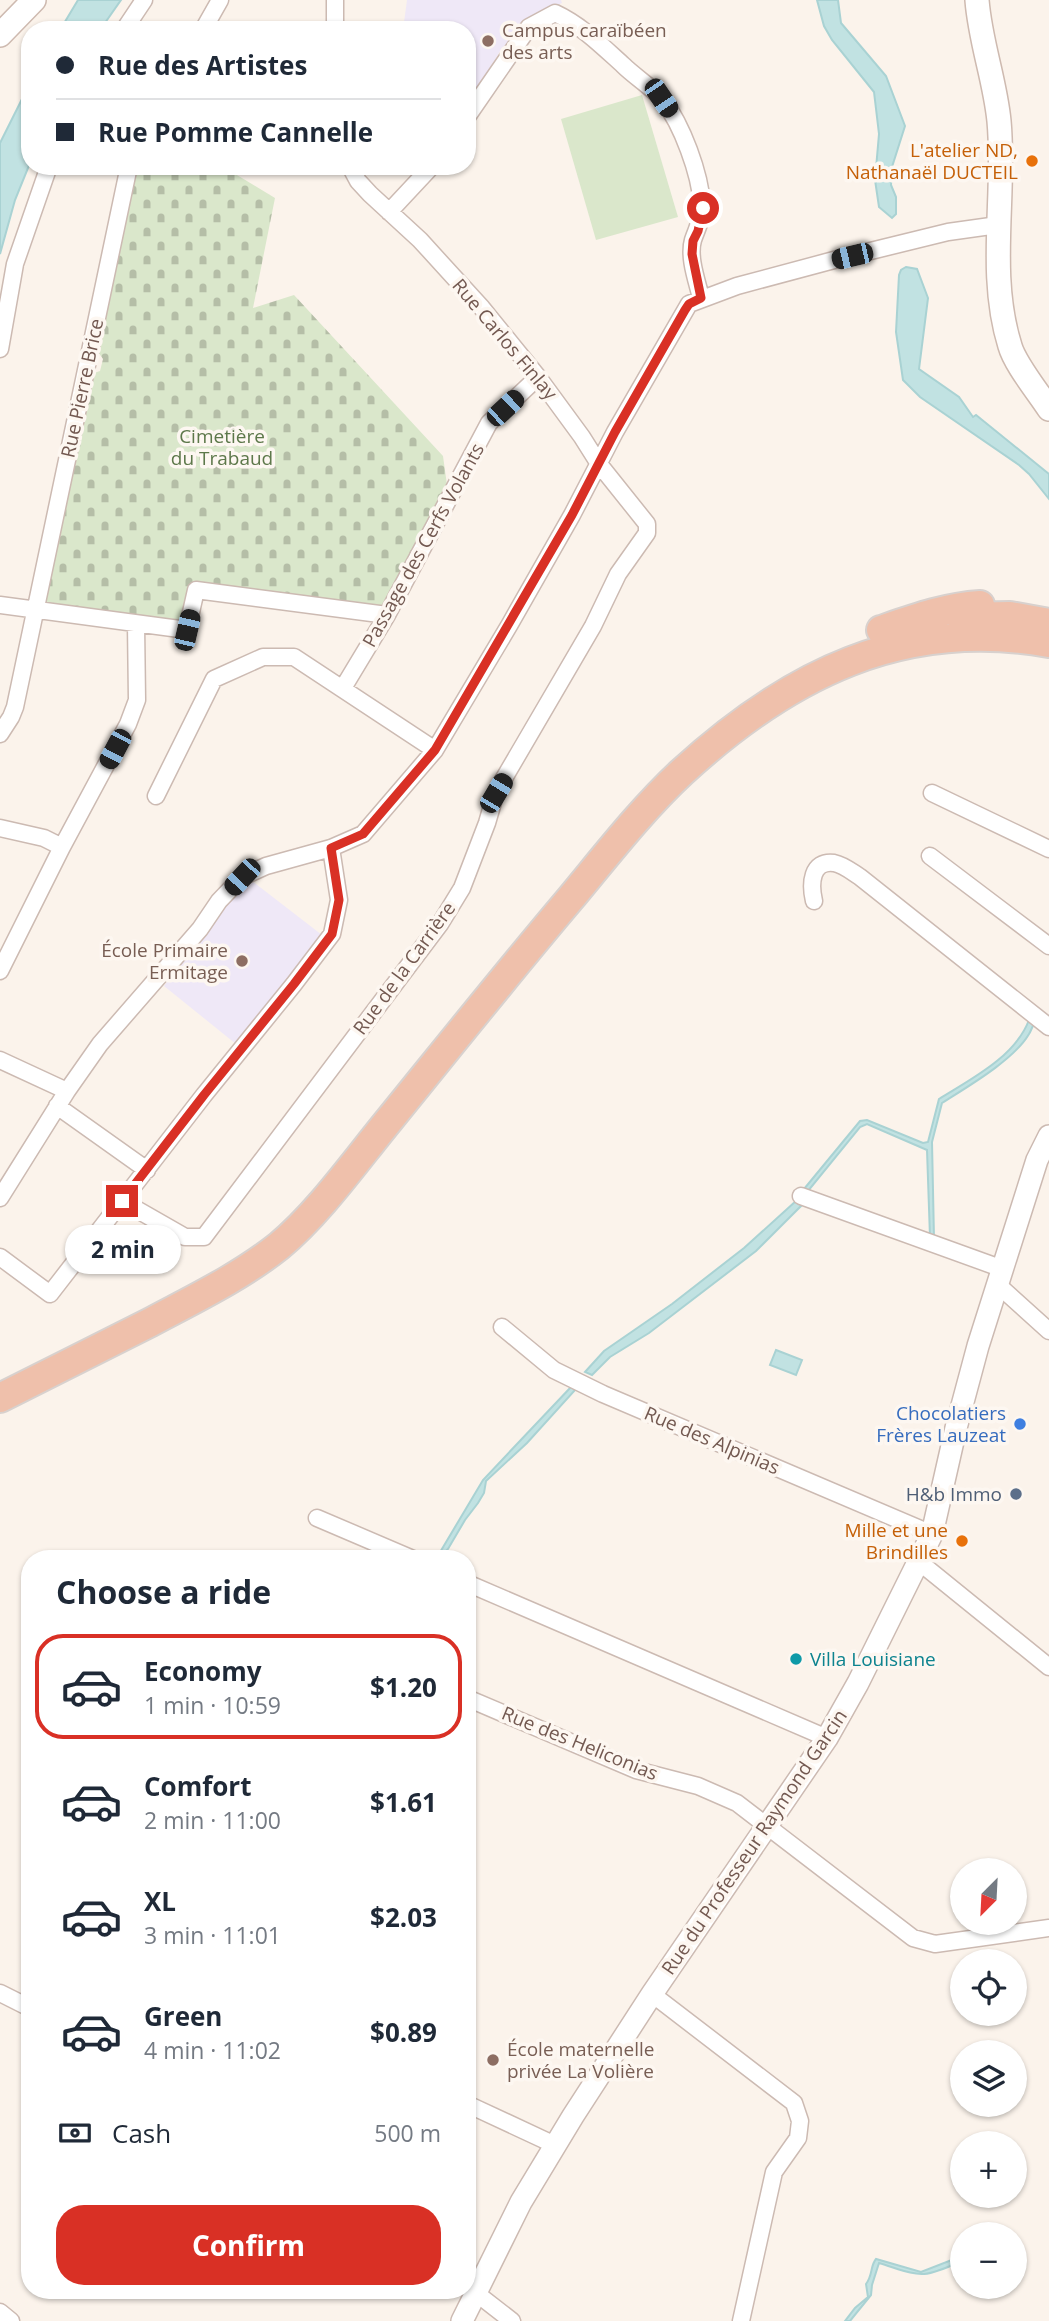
<!DOCTYPE html>
<meta charset="utf-8">
<style>
body{margin:0;font-family:"Open Sans",sans-serif;background:#f2f2f3;color:#1f2937;height:100vh;display:flex;flex-direction:column;font-size:26px;white-space:nowrap}
*{box-sizing:border-box;margin:0}
p{font-size:23px;color:#747a83}
.icon{flex:none;width:38px;height:38px;fill:none;stroke:currentColor;stroke-width:2;stroke-linecap:round;stroke-linejoin:round}
.map{position:relative;flex:1;overflow:hidden}
.side{position:absolute;left:21px;top:1550px;width:455px;height:749px;display:flex;flex-direction:column;background:#fff;border-radius:28px;box-shadow:0 2px 5px #0004}
.side>*{flex:none}
.top-card{position:absolute;left:21px;top:21px;width:455px;height:154px;border-radius:28px;box-shadow:0 2px 5px #0004;display:grid;align-content:center;height:154px;padding:0 35px;background:#fff}
.needle{width:46px;rotate:204deg}
.buttons{position:absolute;left:950px;top:1858px;display:grid;gap:14px}
.buttons a{display:grid;place-items:center;width:77px;height:77px;border-radius:50%;background:#fff;box-shadow:0 2px 5px #0004;font-size:35px}
.end{position:absolute;width:32px;height:32px;margin:-16px;border:9px solid #d93025;background:#fff;box-shadow:0 0 0 4px #fff}
.from{border-radius:50%}
.bubble{position:absolute;height:49px;border-radius:24px;background:#fff;box-shadow:0 2px 5px #0004;font-size:23px;font-weight:700;line-height:49px;text-align:center}
.car{position:absolute;width:21px;height:42px;margin:-21px -10px;border-radius:9px;box-shadow:0 0 5px 2px #0007;background:linear-gradient(#222 24%,#8ab4d8 0 40%,#222 0 76%,#8ab4d8 0 86%,#222 0)}
.top-card b{display:flex;align-items:center;gap:24px;height:66px;font-size:26px}
.top-card b+b{border-top:2px solid #e0e1e3}
.top-card i{width:18px;height:18px;background:#1f2937}
ul{padding:0;list-style:none}
li{display:flex;align-items:center;gap:21px;height:105px;margin:0 14px 10px;padding:0 21px;border:4px solid transparent;border-radius:28px}
li div{flex:1}
li b{display:block;font-size:26px}
li em{font-style:normal;font-weight:700}
li.active{border-color:#d93025}
li>.icon{width:63px;height:63px;stroke-width:1.5}
h2{padding:0 35px;font-size:32px;line-height:84px}
.pay{display:flex;align-items:center;gap:18px;height:77px;padding:0 35px;font-size:26px}
.pay p{margin-inline-start:auto}
.cta{display:flex;gap:14px;margin-top:auto;padding:14px 35px}
.cta a{flex:1;height:80px;border-radius:28px;background:#d93025;color:#fff;font-size:28px;font-weight:700;line-height:80px;text-align:center}
.map>svg:first-child{display:block}
.education{fill:#efe8f7}
.cemetery{fill:url(#cemetery-stones)}
.park{fill:#dae7cb}
.water{fill:#c1e2e2;stroke:#a9d2d3;stroke-width:2}
.lines{fill:none;stroke-linecap:round;stroke-linejoin:round}
.minor-casing{stroke:#ccbab2;stroke-width:19}
.tertiary-casing{stroke:#ccbab2;stroke-width:24}
.secondary-casing{stroke:#cebab0;stroke-width:26}
.trunk-casing{stroke:#d8d1ce;stroke-width:32}
.minor{stroke:#fff;stroke-width:16}
.tertiary{stroke:#fff;stroke-width:21}
.secondary{stroke:#fff;stroke-width:23}
.trunk{stroke:#efc0ab;stroke-width:28}
.route{stroke:#d93025;stroke-width:9}
.education-dot{fill:#8d6e63;stroke:#fdf7f1;stroke-width:2.5}
.food-dot{fill:#e8710a;stroke:#fdf7f1;stroke-width:2.5}
.shop-dot{fill:#3f7fe0;stroke:#fdf7f1;stroke-width:2.5}
.service-dot{fill:#5c6f8a;stroke:#fdf7f1;stroke-width:2.5}
.culture-dot{fill:#0f9aa8;stroke:#fdf7f1;stroke-width:2.5}
.labels{text-anchor:middle;stroke-width:7;stroke-linejoin:round;paint-order:stroke}
.education-label{font-size:19px;fill:#785e54;stroke:#fdf7f1;text-anchor:start}
.food-label{font-size:19px;fill:#c56008;stroke:#fdf7f1;text-anchor:end}
.street-label{font-size:19px;fill:#735951;stroke:#fdf7f1}
.park-label{font-size:19px;fill:#5d784a;stroke:#fdf7f1}
.shop-label{font-size:19px;fill:#366cbe;stroke:#fdf7f1;text-anchor:end}
.service-label{font-size:19px;fill:#4e5e75;stroke:#fdf7f1;text-anchor:end}
.culture-label{font-size:19px;fill:#0d838f;stroke:#fdf7f1;text-anchor:start}
</style>
<div class="map">
<svg width="1049" height="2321" viewBox="0 0 1049 2321">
<defs>
<pattern id="cemetery-stones" width="16" height="16" patternUnits="userSpaceOnUse" patternTransform="scale(1.75)"><rect width="16" height="16" fill="#dae7cb"/><path d="M2 7V4a2 2 0 0 1 4 0v3zM10 15v-3a2 2 0 0 1 4 0v3z" fill="#b5bea7"/></pattern>
</defs>
<rect width="100%" height="100%" fill="#fbf3eb"/>
<path class="education" d="M407,0H561L562,3L535,14L499,53L467,106V30H403Z
M247,877L322,935L236,1044L164,986Z"/>
<path class="cemetery" d="M136,166H222L275,198L253,308L294,295L443,456L447,485L380,610L193,586L183,624L43,605L91,374L100,371L103,359L96,349Z"/>
<path class="park" d="M642,95L678,217L596,240L561,119Z"/>
<path class="water" d="M78,0H121L100,30H60Z
M817,0H838L841,23L886,76L905,126L892,167L891,185L896,197V214L892,218L879,207L875,180L879,134L874,92L832,40L824,26Z
M30,83V163L15,200L0,254V143Z
M906,267L917,269L928,298L919,369L959,397L973,417L976,415L1049,474V499L1029,474L1019,465L920,397L903,380L896,332L899,275L901,270Z
M1029,1020L1034,1024C1032,1027 1031,1031 1029,1034C1014,1060 967,1087 942,1103L932,1142L934,1238L930,1237L927,1150L867,1124L860,1127L808,1191L804,1189L860,1121L867,1120L923,1143L928,1142L939,1099C971,1079 1015,1057 1029,1020Z
M796,1201L803,1204L756,1251L649,1333L610,1357L592,1375L585,1372L604,1351L672,1304L744,1248Z
M776,1350L802,1360L796,1375L770,1365Z
M571,1387L576,1389L527,1443L486,1481L484,1493L478,1503L465,1520L448,1549L438,1559H436L483,1480Z
M962,2256V2261C920,2280 921,2276 879,2263L872,2285L871,2295L850,2321H845L855,2308L868,2297L866,2284C873,2275 870,2266 876,2259L921,2272Z"/>
<g class="lines">
<g class="minor-casing">
<path id="minor" d="M335,0V30
M124,30L144,0
M203,30L220,0
M467,117L529,27L555,13C581,25 602,46 623,65C635,77 652,87 663,100C682,125 700,173 702,205C703,218 697,228 693,240C688,257 697,281 701,298
M389,212L432,166
M0,349L15,264L49,166
M0,605L187,630L196,590L387,615
M343,688L387,615L489,423L538,377
M0,734L11,717L15,707L129,166
M932,793L1049,849
M156,796L214,679L263,657H294L435,750
M0,828L44,838L62,847
M930,856L1049,946
M814,901C810,884 811,860 834,863C844,865 852,872 860,877L1049,1027
M0,971L62,847L128,724L137,700L136,624
M0,1060L67,1091
M57,1106L147,1170
M801,1196L1003,1269
M0,1198L67,1091L100,1044L200,929L219,901L242,877L266,866L331,848L363,834L435,750L510,624L572,515L615,432L689,304L737,286L834,260L948,232L998,225
M122,1201L185,1237H204L440,924L462,888L487,823L496,792L593,626L618,574L647,533V524L599,464L582,437L538,377L482,308L420,240L370,194L358,181L350,166
M0,1257L50,1294L204,1095L294,984L332,934L339,900L331,848
M998,1285L1049,1331
M502,1327L554,1370L603,1394L932,1534
M317,1518L413,1559
M918,1561L1049,1667
M467,1583L827,1738
M467,1698L636,1770L698,1786L737,1803L913,1938L935,1944L1049,1928
M0,1993L30,2008
M652,1994L794,2103L800,2121L798,2138L774,2172L741,2321
M467,2104L555,2145
M476,2293L512,2321
M0,2312L11,2321"/>
</g>
<g class="tertiary-casing">
<path id="tertiary" d="M462,2321L521,2202L573,2116L652,1994L827,1738L858,1683L932,1534L956,1428L978,1346L1037,1160L1049,1136"/>
</g>
<g class="secondary-casing">
<path id="secondary" d="M977,0C980,41 995,80 999,121C1006,195 987,273 1010,346C1015,364 1038,392 1049,409
M0,35L34,0"/>
</g>
<g class="trunk-casing">
<path id="trunk" d="M961,617L1010,616L1049,623
M881,630C913,619 946,607 980,605
M0,1398C50,1373 101,1347 151,1322C194,1299 240,1277 279,1246C319,1213 357,1159 390,1119C450,1045 509,971 570,899C605,857 642,809 682,772C788,675 902,617 1049,643"/>
</g>
<use href="#minor" class="minor"/>
<use href="#tertiary" class="tertiary"/>
<use href="#secondary" class="secondary"/>
<use href="#trunk" class="trunk"/>
</g>
<g class="lines">
<path class="route" d="M122,1201L204,1095L294,984L332,934L339,900L331,848L363,834L435,750L572,515L615,432L685,310L689,304L701,298L692,254L693,241L698,231L703,208"/>
</g>
<g class="education-dot">
<circle cx="488" cy="41" r="7"/>
<circle cx="242" cy="961" r="7"/>
<circle cx="493" cy="2060" r="7"/>
</g>
<g class="food-dot">
<circle cx="1032" cy="161" r="7"/>
<circle cx="962" cy="1541" r="7"/>
</g>
<circle class="shop-dot" cx="1020" cy="1424" r="7"/>
<circle class="service-dot" cx="1016" cy="1494" r="7"/>
<circle class="culture-dot" cx="796" cy="1659" r="7"/>
<g class="labels">
<g class="education-label">
<text x="502" y="37">Campus caraïbéen<tspan x="502" dy="22">des arts</tspan></text>
<text x="228" y="957" text-anchor="end">École Primaire<tspan x="228" dy="22">Ermitage</tspan></text>
<text x="507" y="2056">École maternelle<tspan x="507" dy="22">privée La Volière</tspan></text>
</g>
<g class="food-label">
<text x="1018" y="157">L'atelier ND,<tspan x="1018" dy="22">Nathanaël DUCTEIL</tspan></text>
<text x="948" y="1537">Mille et une<tspan x="948" dy="22">Brindilles</tspan></text>
</g>
<g class="street-label">
<text transform="translate(505 339) rotate(50)" y="7">Rue Carlos Finlay</text>
<text transform="translate(82 388) rotate(-78)" y="7">Rue Pierre Brice</text>
<text transform="translate(423 545) rotate(-61)" y="7">Passage des Cerfs Volants</text>
<text transform="translate(404 968) rotate(-54)" y="7">Rue de la Carrière</text>
<text transform="translate(712 1440) rotate(23)" y="7">Rue des Alpinias</text>
<text transform="translate(580 1743) rotate(22)" y="7">Rue des Heliconias</text>
<text transform="translate(754 1842) rotate(-56)" y="7">Rue du Professeur Raymond Garcin</text>
</g>
<g class="park-label">
<text x="222" y="443">Cimetière<tspan x="222" dy="22">du Trabaud</tspan></text>
</g>
<g class="shop-label">
<text x="1006" y="1420">Chocolatiers<tspan x="1006" dy="22">Frères Lauzeat</tspan></text>
</g>
<g class="service-label">
<text x="1002" y="1501">H&amp;b Immo</text>
</g>
<g class="culture-label">
<text x="810" y="1666">Villa Louisiane</text>
</g>
</g>
</svg>
<div class="buttons">
<a><svg class="needle" viewBox="-14 -14 28 28"><path d="M0-13l5 13h-10z" fill="#e53935"/><path d="M0 13l5-13h-10z" fill="#747a83"/></svg></a>
<a><svg class="icon" aria-label="locate" viewBox="0 0 24 24"><circle cx="12" cy="12" r="6"/><path d="M12 2v4M12 18v4M2 12h4M18 12h4"/></svg></a>
<a><svg class="icon" aria-label="layers" viewBox="0 0 24 24"><path d="M12 4l9 5-9 5-9-5zM3 14l9 5 9-5"/></svg></a>
<a>+</a>
<a>−</a>
</div>
<i class="end from" style="left:703px;top:208px"></i>
<i class="end" style="left:122px;top:1201px"></i>
<div class="bubble" style="left:65px;top:1225px;width:116px">2 min</div>
<i class="car" style="left:661px;top:98px;rotate:146deg"></i>
<i class="car" style="left:852px;top:256px;rotate:257deg"></i>
<i class="car" style="left:505px;top:408px;rotate:47deg"></i>
<i class="car" style="left:187px;top:630px;rotate:13deg"></i>
<i class="car" style="left:115px;top:749px;rotate:208deg"></i>
<i class="car" style="left:496px;top:793px;rotate:31deg"></i>
<i class="car" style="left:242px;top:877px;rotate:223deg"></i>
<div class="top-card">
<b><i class="from"></i>Rue des Artistes</b>
<b><i></i>Rue Pomme Cannelle</b>
</div>
<section class="side">
<h2>Choose a ride</h2>
<ul>
<li class="active"><svg class="icon" aria-label="car" viewBox="0 0 24 24"><path d="M5 17H2v-5l4-1 3-4h7l3 4 3 1v5h-3M9 17h6M6 11h13"/><circle cx="7" cy="17" r="2"/><circle cx="17" cy="17" r="2"/></svg><div><b>Economy</b><p>1 min · 10:59</p></div><em>$1.20</em></li>
<li><svg class="icon" aria-label="car" viewBox="0 0 24 24"><path d="M5 17H2v-5l4-1 3-4h7l3 4 3 1v5h-3M9 17h6M6 11h13"/><circle cx="7" cy="17" r="2"/><circle cx="17" cy="17" r="2"/></svg><div><b>Comfort</b><p>2 min · 11:00</p></div><em>$1.61</em></li>
<li><svg class="icon" aria-label="car" viewBox="0 0 24 24"><path d="M5 17H2v-5l4-1 3-4h7l3 4 3 1v5h-3M9 17h6M6 11h13"/><circle cx="7" cy="17" r="2"/><circle cx="17" cy="17" r="2"/></svg><div><b>XL</b><p>3 min · 11:01</p></div><em>$2.03</em></li>
<li><svg class="icon" aria-label="car" viewBox="0 0 24 24"><path d="M5 17H2v-5l4-1 3-4h7l3 4 3 1v5h-3M9 17h6M6 11h13"/><circle cx="7" cy="17" r="2"/><circle cx="17" cy="17" r="2"/></svg><div><b>Green</b><p>4 min · 11:02</p></div><em>$0.89</em></li>
</ul>
<div class="pay"><svg class="icon" aria-label="cash" viewBox="0 0 24 24"><path d="M3 7h18v10H3z"/><circle cx="12" cy="12" r="2"/></svg>Cash<p>500 m</p></div>
<div class="cta"><a>Confirm</a></div>
</section>
</div>
